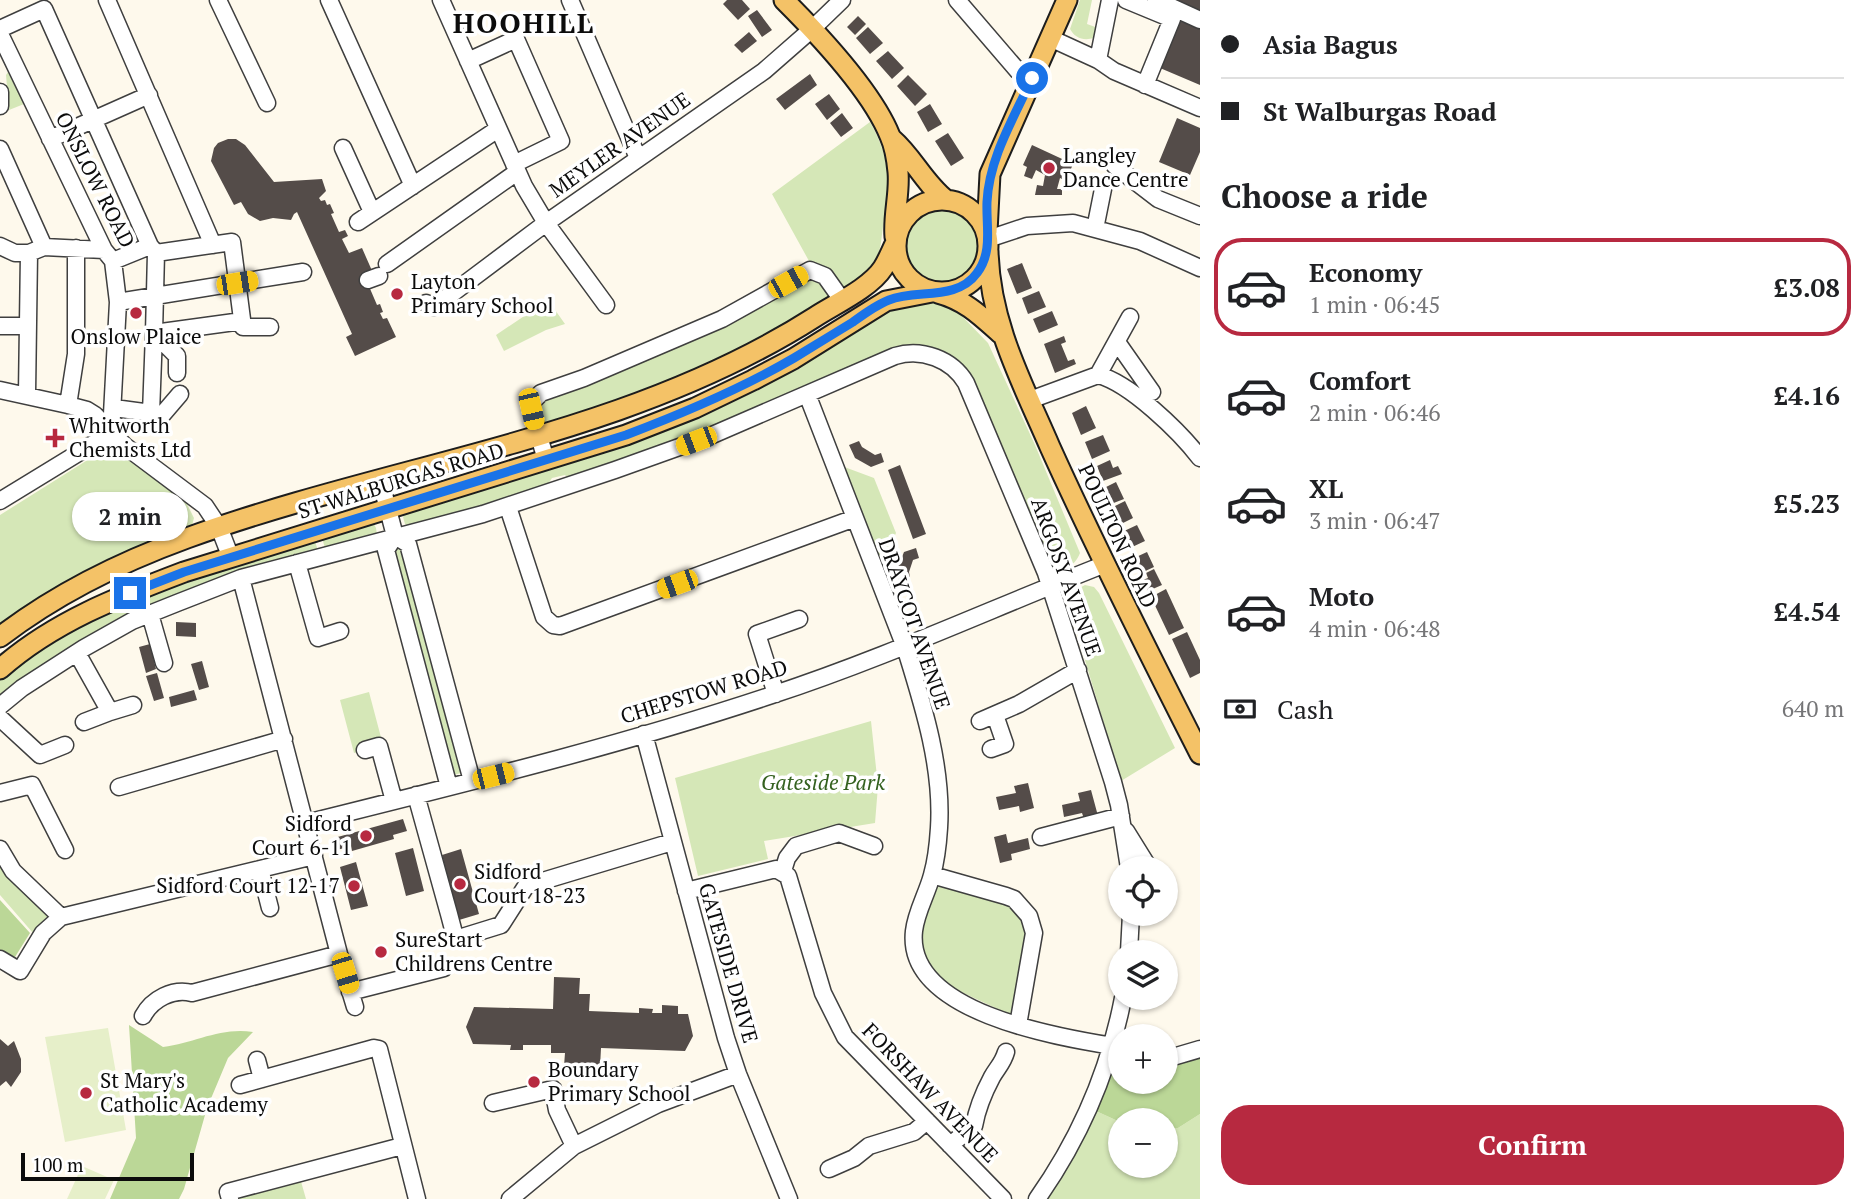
<!DOCTYPE html>
<meta charset="utf-8">
<style>
body{margin:0;font-family:"PT Serif",serif;background:#f6f6f6;color:#202124;height:100vh;display:flex;flex-direction:column;font-size:26px;white-space:nowrap}
*{box-sizing:border-box;margin:0}
p{font-size:23px;color:#757577}
.icon{flex:none;width:38px;height:38px;fill:none;stroke:currentColor;stroke-width:2;stroke-linecap:round;stroke-linejoin:round}
.map{position:relative;flex:1;overflow:hidden}
.side{display:flex;flex-direction:column;background:#fff;width:665px}
.side>*{flex:none}
.hud{display:grid;align-content:center;height:154px;padding:0 21px;background:#fff}
.fabs{position:absolute;left:1108px;top:856px;display:grid;gap:14px}
.fabs a{display:grid;place-items:center;width:70px;height:70px;border-radius:50%;background:#fff;box-shadow:0 2px 5px #0004;font-size:35px}
.scale{position:absolute;left:21px;bottom:18px;width:173px;box-sizing:border-box;padding-left:7px;border:4px solid #0c0c0c;border-top:0;font-size:19px;line-height:24px;white-space:nowrap;color:#0c0c0c;-webkit-text-stroke:5px #fff;paint-order:stroke}
.end{position:absolute;width:32px;height:32px;margin:-16px;border:9px solid #1a73e8;background:#fff;box-shadow:0 0 0 4px #fff}
.from{border-radius:50%}
.bubble{position:absolute;height:49px;border-radius:24px;background:#fff;box-shadow:0 2px 5px #0004;font-size:23px;font-weight:600;line-height:49px;text-align:center}
.car{position:absolute;width:21px;height:42px;margin:-21px -10px;border-radius:9px;box-shadow:0 0 5px 2px #0007;background:linear-gradient(#f5c518 24%,#345 0 40%,#f5c518 0 76%,#345 0 86%,#f5c518 0)}
.hud b{display:flex;align-items:center;gap:24px;height:66px;font-size:26px}
.hud b+b{border-top:2px solid #e0e0e0}
.hud i{width:18px;height:18px;background:#202124}
ul{padding:0;list-style:none}
li{display:flex;align-items:center;gap:21px;height:98px;margin:0 14px 10px;padding:0 7px;border:4px solid transparent;border-radius:28px}
li div{flex:1}
li b{display:block;font-size:26px}
li em{font-style:normal;font-weight:600}
li.current{border-color:#b72940}
li>.icon{width:63px;height:63px;stroke-width:1.5}
h2{padding:0 21px;font-size:32px;line-height:84px}
.pay{display:flex;align-items:center;gap:18px;height:77px;padding:0 21px;font-size:26px}
.pay p{margin-inline-start:auto}
.action{display:flex;gap:14px;margin-top:auto;padding:14px 21px}
.action a{flex:1;height:80px;border-radius:28px;background:#b72940;color:#fff;font-size:28px;font-weight:600;line-height:80px;text-align:center}
main{display:flex;flex:1;min-height:0}
.map>svg:first-child{display:block}
.green{fill:#d5e7b7}
.forest{fill:#bbd797}
.pitch{fill:#e6efc9}
.building{fill:#544c49}
.lines{fill:none;stroke-linecap:round;stroke-linejoin:round}
.minor-casing{stroke:#3f3f3f;stroke-width:19}
.major-casing{stroke:#1d1d1d;stroke-width:23}
.minor{stroke:#fff;stroke-width:16}
.major{stroke:#f4c267;stroke-width:19}
.route{stroke:#1a73e8;stroke-width:9}
.poi-dot{fill:#b72940;stroke:#fff;stroke-width:2.5}
.labels{text-anchor:middle;stroke-width:7;stroke-linejoin:round;paint-order:stroke}
.street-label{font-size:21px;fill:#0c0c0c;stroke:#fff}
.poi-label{font-size:21px;fill:#0c0c0c;stroke:#fff;text-anchor:start}
.park-label{font-size:21px;font-style:italic;fill:#34611f;stroke:#fff}
.district-label{font-size:28px;font-weight:bold;letter-spacing:2px;fill:#0c0c0c;stroke:#fff}
</style>
<main>
<div class="map">
<svg width="1200" height="1199" viewBox="0 0 1200 1199">
<rect width="100%" height="100%" fill="#fef9ec"/>
<path class="green" d="M1080,0H1092L1087,24L1098,28L1094,38C1083,41 1075,38 1070,29Z
M8,72L24,104L9,110L6,75Z
M870,122C893,163 889,183 883,227C881,240 881,253 874,264C868,274 853,280 844,288L809,261L772,194Z
M903 247a39 39 0 1 1 78 0a39 39 0 1 1-78 0Z
M808,277H818L830,293L826,301L721,362L550,427L539,422L533,401Z
M929,295L955,309L988,343L1035,445L1080,553C1074,569 1061,570 1046,573L958,372L903,354L572,482L565,475L552,478L542,493L417,531L405,524L403,517L410,503L626,435L847,325Z
M548,300L565,324L546,330L504,351L496,335Z
M113,444L187,504L194,518L189,537L0,637V515Z
M839,465L874,478L896,533L879,569Z
M369,514L376,528L378,542L327,556L320,530Z
M312,532L320,557L132,621L0,707V669L50,632Z
M408,544L469,771L446,777L386,550Z
M1085,585L1094,587L1099,593L1175,748L1121,781L1068,603L1072,592Z
M369,692L383,745L354,753L340,700Z
M871,721L878,786L875,823L764,841L768,859L698,876L675,778Z
M0,849L49,907L47,917L33,933L0,895Z
M935,881L1014,903L1031,932L1015,1017L944,984L927,962L921,943L924,914Z
M1096,1111L1120,1122V1166H1166V1128H1178L1200,1114V1199H1044L1080,1146Z
M300,1178L306,1199H237L236,1195Z"/>
<path class="forest" d="M0,900L30,933L15,957L0,951Z
M129,1025L163,1047C195,1043 220,1027 253,1032L228,1058L207,1108L184,1189L179,1199H110L136,1138Z
M1200,1054V1114L1178,1128H1166V1120H1120V1122L1096,1111L1112,1072H1120V1082H1166V1065Z"/>
<path class="pitch" d="M108,1028L126,1130L65,1142L45,1037Z
M82,1166L114,1180L105,1199H67Z"/>
<path class="building" d="M727,0H742L750,9L738,20L723,4Z
M1174,0H1200V14Z
M757,10L772,30L762,37L748,16Z
M858,16L866,24L855,35L847,27Z
M1180,21L1200,29V85L1160,68Z
M868,27L883,43L870,54L856,38Z
M749,32L757,41L742,53L734,45Z
M888,51L904,68L892,79L876,61Z
M810,74L817,85L785,110L776,99Z
M908,75L927,94L915,106L897,86Z
M829,94L840,109L827,120L815,104Z
M930,104L942,124L928,132L917,112Z
M842,113L853,128L841,137L830,123Z
M1177,118L1200,128V152L1190,175L1159,162Z
M948,133L964,158L951,166L935,141Z
M228,139H236L245,145L274,182L322,179L326,191L319,198L321,201L325,200L327,205L330,204L334,213L331,214L339,232L345,230L348,236L342,239L349,253L362,248L373,273L359,279L363,287L368,284L377,305L380,304L383,312L380,313L383,319L387,318L396,337L355,356L346,337L352,334L297,212L294,214L291,220L273,218L260,221L248,214L241,202L234,205L211,161L214,148L218,143Z
M1032,145L1073,164L1066,181L1060,178L1057,189H1062V195H1035L1037,185L1043,186L1045,175L1036,170L1032,179L1024,176L1027,167L1023,165Z
M1022,263L1032,288L1017,294L1007,269Z
M1039,291L1046,307L1028,314L1022,298Z
M1052,311L1058,325L1039,333L1033,319Z
M1064,336L1066,342L1061,344L1068,361L1074,359L1076,364L1055,373L1044,344Z
M1086,406L1096,428L1081,435L1072,413Z
M1103,435L1110,451L1092,459L1085,442Z
M859,441L862,447L875,455L881,453L884,462L871,467L855,458L849,445Z
M1110,460L1113,468L1118,466L1122,474L1103,481L1097,466Z
M900,465L926,534L913,539L888,470Z
M1116,482L1124,499L1111,504L1104,488Z
M1125,501L1133,518L1121,524L1113,507Z
M1137,525L1145,541L1130,548L1122,532Z
M916,548L919,558L913,560L909,572L910,577L899,581L896,572L904,552Z
M1147,552L1154,567L1141,573L1134,558Z
M1154,569L1162,585L1148,591L1143,580L1148,578L1146,573Z
M1166,589L1184,628L1169,635L1151,597Z
M176,622L196,623V637L176,636Z
M1187,632L1200,660V673L1190,678L1172,639Z
M150,644L156,669L146,673L139,647Z
M202,661L209,687L199,690L191,664Z
M157,673L164,698L154,701L146,676Z
M194,690L197,700L171,707L169,697Z
M1028,783L1034,808L1020,812L1019,806L999,810L996,797L1016,793L1014,786Z
M1091,790L1098,816L1084,819L1082,813L1064,817L1062,805L1080,801L1078,793Z
M403,819L407,831L393,835L394,839L352,851L351,846L337,850L334,838Z
M1006,834L1008,843L1028,838L1030,849L1011,854L1012,860L1000,863L994,837Z
M413,848L424,891L406,896L395,853Z
M461,849L479,914L459,920L442,855Z
M356,862L368,906L351,910L340,867Z
M554,977L580,978L579,994H590L589,1011L639,1013V1008L653,1009L652,1013H662V1005L678,1006V1014H688L693,1036L685,1051L601,1048L600,1067L564,1066L565,1053H551V1045H523V1050H510L511,1045L473,1044L466,1027L474,1007L553,1009Z
M0,1039L8,1046L14,1041L21,1059V1072L11,1087L6,1081L0,1086Z"/>
<g class="lines">
<g class="minor-casing">
<path id="minor" d="M107,0L213,245
M218,0L267,103
M329,0L413,186
M441,0L524,186L546,223L606,305
M570,0L638,158
M957,0L1018,71
M1126,0L1172,19L1145,85
M1156,0L1200,20
M0,29L44,9L150,246
M0,34L104,250L113,261L118,302L111,433
M1050,38L1098,60L1114,71L1200,108
M1098,60L1110,0
M468,61L516,39L561,141L514,164
M0,92V106
M50,139L149,95
M343,148L372,212
M0,149L44,247
M1115,166L1158,199L1200,216
M358,222L498,129
M1095,229L1104,184
M988,239L1027,226L1073,223L1140,241L1200,268
M0,246L15,253H29L44,247L104,250
M156,253L154,333L177,356V373
M113,261L150,246L156,253L232,242L243,327H270
M387,264L517,172
M368,280L379,276
M118,302L303,272
M426,303L434,307L546,223L764,71L812,29L842,0
M0,326H27
M1117,342L1152,392
M1098,375L1130,317
M0,390L68,405L87,410L95,415L125,446L205,506L219,527L231,558
M27,394L29,253
M807,394L905,647C923,705 943,767 939,828C938,844 936,861 932,875C927,894 916,912 914,931C905,1012 1057,1037 1113,1046
M1030,400L1098,375C1130,383 1180,432 1200,458
M68,405L76,354V248
M114,408L151,413L154,333L242,321
M151,413L162,415L180,394
M546,460L531,409L533,401L541,393L584,378L722,319L810,270L825,276L842,300
M380,479L395,536L408,544L472,781
M0,501L111,433
M508,507L544,617L553,625L560,626L855,518
M395,536L386,550L449,787
M297,563L318,638L340,631
M241,578L339,954L355,1007
M150,614L164,663
M77,653L110,712L133,705
M776,694L757,634L799,619
M0,706L22,688L84,648L132,621L177,603L241,578L483,514L615,470L710,436L895,356C922,348 952,359 966,383L1046,573L1113,782L1119,805L1129,868
M0,718L40,755L65,745
M980,721L1019,704L1078,670
M84,722L110,712
M644,734L726,1038L738,1074L789,1199
M991,749L1005,744L995,715
M365,750L379,746L394,801
M119,787L284,739
M0,793L32,785L65,850
M416,795L449,914L454,933L459,938L501,925L526,886L672,842
M306,823C462,784 619,746 772,695C885,658 993,608 1103,565
M1126,831L1149,868
M1041,837L1121,816
M0,849L13,871L61,917
M260,869L270,908
M783,871L787,858L796,846L839,833L874,846
M932,875L1006,896L1014,899L1029,916L1034,933L1018,1025
M686,891L776,869L788,876L823,993L845,1037L1003,1199
M1129,952L1131,914
M0,959L20,971L43,933L61,917L314,856
M350,992L444,968
M143,1016C152,999 173,988 192,993L339,954
M1166,1059L1200,1049
M257,1060L262,1079
M240,1085L374,1048L379,1049L417,1199
M493,1103L553,1089L557,1110L574,1146
M950,1145L974,1126C977,1109 984,1092 992,1077C997,1068 1003,1063 1006,1052
M829,1169L854,1158L869,1146L914,1132L927,1121
M230,1199L228,1192L402,1146
M510,1199L574,1146L658,1104L738,1074
M1037,1199C1080,1138 1109,1071 1123,998"/>
</g>
<g class="major-casing">
<path id="major" d="M784,0C819,35 872,91 890,136C895,147 897,161 898,172C900,194 893,215 895,237
M892,139C913,157 924,183 946,200
M896 246a46 46 0 1 1 92 0a46 46 0 1 1-92 0Z
M987,232L990,174L1067,0
M988,251C990,324 1022,382 1050,447C1097,551 1148,652 1200,754
M938,293C965,300 981,316 1001,334
M0,637C56,594 121,562 187,538C396,462 624,439 815,317C835,304 870,288 883,268C888,260 891,252 895,244
M0,669C53,622 118,597 184,572L626,435L695,408L753,380L793,359L886,301L932,292"/>
</g>
<use href="#minor" class="minor"/>
<use href="#major" class="major"/>
</g>
<g class="lines">
<path class="route" d="M130,593L184,572L626,435C684,413 741,389 794,358C814,346 833,334 853,322C864,314 876,305 889,300C917,289 957,301 977,273C993,252 986,227 987,202C989,158 1014,118 1032,78"/>
</g>
<g class="poi-dot">
<circle cx="1049" cy="168" r="7"/>
<circle cx="397" cy="294" r="7"/>
<circle cx="136" cy="313" r="7"/>
<path d="M51.5 427.5h7v7h7v7h-7v7h-7v-7h-7v-7h7z"/>
<circle cx="366" cy="836" r="7"/>
<circle cx="460" cy="884" r="7"/>
<circle cx="354" cy="886" r="7"/>
<circle cx="381" cy="952" r="7"/>
<circle cx="534" cy="1082" r="7"/>
<circle cx="86" cy="1093" r="7"/>
</g>
<g class="labels">
<g class="street-label">
<text transform="translate(620 145) rotate(-35)" y="7">MEYLER AVENUE</text>
<text transform="translate(95 180) rotate(63)" y="7">ONSLOW ROAD</text>
<text transform="translate(401 481) rotate(-17)" y="7">ST WALBURGAS ROAD</text>
<text transform="translate(1117 536) rotate(65)" y="7">POULTON ROAD</text>
<text transform="translate(1066 577) rotate(70)" y="7">ARGOSY AVENUE</text>
<text transform="translate(914 624) rotate(71)" y="7">DRAYCOT AVENUE</text>
<text transform="translate(704 692) rotate(-17)" y="7">CHEPSTOW ROAD</text>
<text transform="translate(728 963) rotate(74)" y="7">GATESIDE DRIVE</text>
<text transform="translate(930 1093) rotate(46)" y="7">FORSHAW AVENUE</text>
</g>
<g class="poi-label">
<text x="1063" y="163">Langley<tspan x="1063" dy="24">Dance Centre</tspan></text>
<text x="411" y="289">Layton<tspan x="411" dy="24">Primary School</tspan></text>
<text x="136" y="344" text-anchor="middle">Onslow Plaice</text>
<text x="69" y="433">Whitworth<tspan x="69" dy="24">Chemists Ltd</tspan></text>
<text x="352" y="831" text-anchor="end">Sidford<tspan x="352" dy="24">Court 6-11</tspan></text>
<text x="474" y="879">Sidford<tspan x="474" dy="24">Court 18-23</tspan></text>
<text x="340" y="893" text-anchor="end">Sidford Court 12-17</text>
<text x="395" y="947">SureStart<tspan x="395" dy="24">Childrens Centre</tspan></text>
<text x="548" y="1077">Boundary<tspan x="548" dy="24">Primary School</tspan></text>
<text x="100" y="1088">St Mary's<tspan x="100" dy="24">Catholic Academy</tspan></text>
</g>
<g class="park-label">
<text x="823" y="790">Gateside Park</text>
</g>
<g class="district-label">
<text x="524" y="33">HOOHILL</text>
</g>
</g>
</svg>
<div class="fabs">
<a><svg class="icon" aria-label="locate" viewBox="0 0 24 24"><circle cx="12" cy="12" r="6"/><path d="M12 2v4M12 18v4M2 12h4M18 12h4"/></svg></a>
<a><svg class="icon" aria-label="layers" viewBox="0 0 24 24"><path d="M12 4l9 5-9 5-9-5zM3 14l9 5 9-5"/></svg></a>
<a>+</a>
<a>−</a>
</div>
<div class="scale">100 m</div>
<i class="end from" style="left:1032px;top:78px"></i>
<i class="end" style="left:130px;top:593px"></i>
<div class="bubble" style="left:72px;top:492px;width:116px">2 min</div>
<i class="car" style="left:788px;top:282px;rotate:61deg"></i>
<i class="car" style="left:237px;top:283px;rotate:81deg"></i>
<i class="car" style="left:531px;top:409px;rotate:167deg"></i>
<i class="car" style="left:696px;top:441px;rotate:249deg"></i>
<i class="car" style="left:677px;top:584px;rotate:250deg"></i>
<i class="car" style="left:493px;top:776px;rotate:76deg"></i>
<i class="car" style="left:345px;top:973px;rotate:163deg"></i>
</div>
<section class="side">
<div class="hud">
<b><i class="from"></i>Asia Bagus</b>
<b><i></i>St Walburgas Road</b>
</div>
<h2>Choose a ride</h2>
<ul>
<li class="current"><svg class="icon" aria-label="car" viewBox="0 0 24 24"><path d="M5 17H2v-5l4-1 3-4h7l3 4 3 1v5h-3M9 17h6M6 11h13"/><circle cx="7" cy="17" r="2"/><circle cx="17" cy="17" r="2"/></svg><div><b>Economy</b><p>1 min · 06:45</p></div><em>£3.08</em></li>
<li><svg class="icon" aria-label="car" viewBox="0 0 24 24"><path d="M5 17H2v-5l4-1 3-4h7l3 4 3 1v5h-3M9 17h6M6 11h13"/><circle cx="7" cy="17" r="2"/><circle cx="17" cy="17" r="2"/></svg><div><b>Comfort</b><p>2 min · 06:46</p></div><em>£4.16</em></li>
<li><svg class="icon" aria-label="car" viewBox="0 0 24 24"><path d="M5 17H2v-5l4-1 3-4h7l3 4 3 1v5h-3M9 17h6M6 11h13"/><circle cx="7" cy="17" r="2"/><circle cx="17" cy="17" r="2"/></svg><div><b>XL</b><p>3 min · 06:47</p></div><em>£5.23</em></li>
<li><svg class="icon" aria-label="car" viewBox="0 0 24 24"><path d="M5 17H2v-5l4-1 3-4h7l3 4 3 1v5h-3M9 17h6M6 11h13"/><circle cx="7" cy="17" r="2"/><circle cx="17" cy="17" r="2"/></svg><div><b>Moto</b><p>4 min · 06:48</p></div><em>£4.54</em></li>
</ul>
<div class="pay"><svg class="icon" aria-label="cash" viewBox="0 0 24 24"><path d="M3 7h18v10H3z"/><circle cx="12" cy="12" r="2"/></svg>Cash<p>640 m</p></div>
<div class="action"><a>Confirm</a></div>
</section>
</main>
